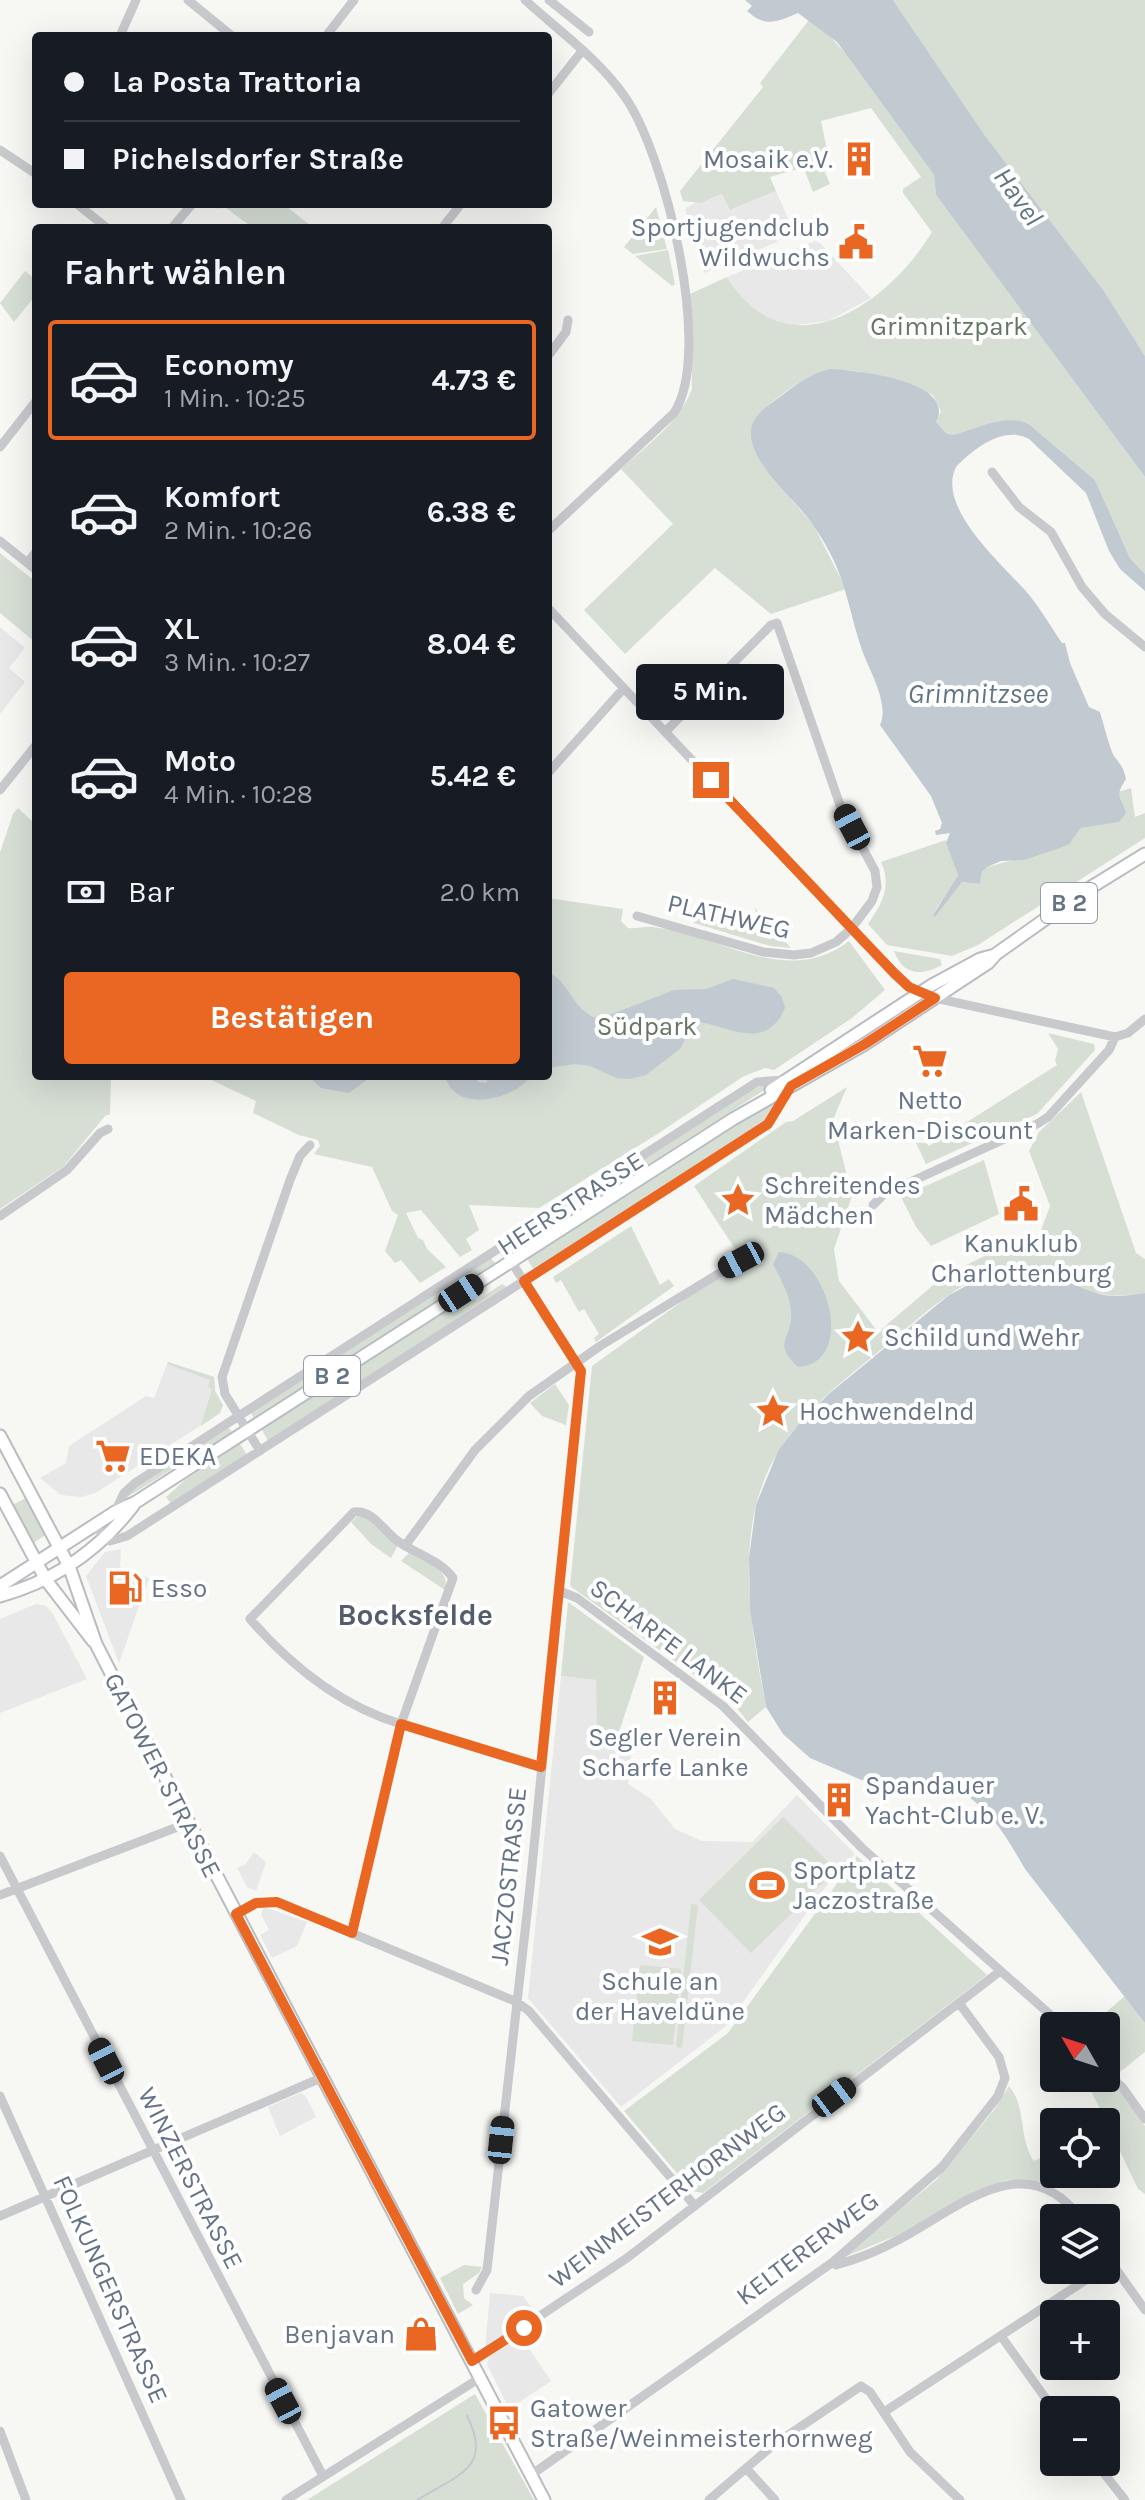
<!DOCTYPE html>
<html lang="de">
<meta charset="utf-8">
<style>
body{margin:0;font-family:Karla,sans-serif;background:#242831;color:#f1f3f6;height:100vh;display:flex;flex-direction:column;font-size:30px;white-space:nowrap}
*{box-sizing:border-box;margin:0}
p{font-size:26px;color:#9ea1a6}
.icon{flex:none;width:44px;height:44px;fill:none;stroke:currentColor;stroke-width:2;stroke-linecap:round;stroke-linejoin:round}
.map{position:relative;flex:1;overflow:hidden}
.side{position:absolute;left:32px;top:224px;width:520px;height:856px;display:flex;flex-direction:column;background:#171b24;border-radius:8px;box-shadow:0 8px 32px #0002}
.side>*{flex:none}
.guide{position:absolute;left:32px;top:32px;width:520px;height:176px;border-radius:8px;box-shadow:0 8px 32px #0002;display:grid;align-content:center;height:176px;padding:0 32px;background:#171b24}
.needle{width:52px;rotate:309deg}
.controls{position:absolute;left:1040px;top:2012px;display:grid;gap:16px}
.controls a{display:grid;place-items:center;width:80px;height:80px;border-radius:8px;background:#171b24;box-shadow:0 8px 32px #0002;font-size:40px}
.end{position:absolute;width:36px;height:36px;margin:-18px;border:10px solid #e96722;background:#fff;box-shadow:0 0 0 4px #fff}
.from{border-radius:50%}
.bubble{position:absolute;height:56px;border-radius:8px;background:#171b24;box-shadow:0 8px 32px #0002;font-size:26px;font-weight:700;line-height:56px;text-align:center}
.car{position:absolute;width:24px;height:48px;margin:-24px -12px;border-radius:10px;box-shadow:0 0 6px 2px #0007;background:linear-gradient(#222 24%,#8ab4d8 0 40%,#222 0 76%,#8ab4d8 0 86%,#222 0)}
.guide b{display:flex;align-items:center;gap:28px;height:76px;font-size:30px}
.guide b+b{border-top:2px solid #363941}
.guide i{width:20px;height:20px;background:#f1f3f6}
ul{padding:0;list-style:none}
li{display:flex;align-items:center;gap:24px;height:120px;margin:0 16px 12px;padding:0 16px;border:4px solid transparent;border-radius:8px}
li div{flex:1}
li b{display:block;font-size:30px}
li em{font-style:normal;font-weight:700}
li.active{border-color:#e96722}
li>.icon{width:72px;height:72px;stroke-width:1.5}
h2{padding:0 32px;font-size:36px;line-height:96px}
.pay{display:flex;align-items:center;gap:20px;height:88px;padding:0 32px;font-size:30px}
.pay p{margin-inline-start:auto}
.cta{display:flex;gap:16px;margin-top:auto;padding:16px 32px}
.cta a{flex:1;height:92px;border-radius:8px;background:#e96722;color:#fff;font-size:32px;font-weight:700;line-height:92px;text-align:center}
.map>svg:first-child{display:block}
.built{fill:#e7e8e7}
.green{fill:#d7dfd5}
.water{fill:#c1cad0}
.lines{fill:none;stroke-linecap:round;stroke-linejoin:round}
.stream{stroke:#c1cad0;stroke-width:2}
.major-casing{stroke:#b9bcc0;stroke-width:15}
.minor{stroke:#c7c9cd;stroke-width:9}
.major{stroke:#fff;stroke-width:11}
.route{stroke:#e96722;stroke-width:10}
.labels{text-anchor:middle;stroke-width:8;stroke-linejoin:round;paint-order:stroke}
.shield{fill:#fff;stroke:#939daa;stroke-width:2}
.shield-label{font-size:24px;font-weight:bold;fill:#657386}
.poi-label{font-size:26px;fill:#657386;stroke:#fff;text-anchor:start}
.park-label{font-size:26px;fill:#627860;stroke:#fff}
.street-label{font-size:26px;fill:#657386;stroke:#fff}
.water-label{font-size:28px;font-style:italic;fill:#607582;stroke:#fff}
.quarter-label{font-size:30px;font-weight:bold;fill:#535d6b;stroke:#fff}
</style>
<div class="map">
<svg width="1145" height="2500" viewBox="0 0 1145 2500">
<rect width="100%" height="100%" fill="#f7f7f4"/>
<path class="built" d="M776,191L795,234L781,240L779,236L775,237L777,242L704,273L685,209L698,201L701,203L723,194L731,210Z
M815,241L820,243L871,298L828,321L788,326L767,320L745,302L727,277Z
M0,627L25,648L9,668L25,682L0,714Z
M168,1362L214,1377L215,1391L223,1405L220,1413L97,1492L82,1497L61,1495L40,1478L66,1463L69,1446L146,1396L154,1398Z
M121,1549L120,1567L149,1578L119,1663L86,1576L105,1552Z
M36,1604L46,1606L53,1614L87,1679L0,1713V1619Z
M561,1676L596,1680L598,1733L633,1737L628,1784L651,1799L675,1829L702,1841L752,1842L797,1795L855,1854L826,1886L726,2026L621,2107L528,1998Z
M254,1852L266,1862L256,1891L247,1887L237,1868L246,1864Z
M264,1907L307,1922L297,1946L272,1958L260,1935L269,1930L261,1914Z
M300,2093L305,2095L316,2117L280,2136L268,2107Z
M490,2293L523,2296L536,2313L485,2349Z
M520,2335L551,2381L509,2409L487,2364L489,2357Z"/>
<path class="green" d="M893,0H1145V356L1104,291L986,137Z
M809,20L829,35L845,53L934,175L936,195L1145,477V574L1130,558L1095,480L1030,425L953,435L946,433L936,422L941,411L933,395C852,367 827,350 758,415L752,444L774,479L814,526L846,589L771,614L715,568L625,654L584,610L673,524L621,469C647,445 679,423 692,389L690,294L727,277C787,375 888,305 932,232L903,193V189L921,177L871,108L821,121L829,160L821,163L830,184L813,192L804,169L808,166L770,177L776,191L730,210L722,194L701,203L683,201L680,191L763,87L760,83Z
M214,204H283L310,225L308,228L293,225L290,228H253L222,205L218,209Z
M656,207L667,249L633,254L624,247Z
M668,250L675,284L672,286L635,256Z
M25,271L36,280V295L14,322L0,303Z
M0,553L36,582V643L0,613Z
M1131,788L1135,817L1145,813V838L978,945L952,956L887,945L868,924C882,904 892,886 881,862L946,840L958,875L933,914L962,882L980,884L982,872L987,867L1063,847L1081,828L1119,821L1124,807L1118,792Z
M18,808L36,825V1076H111L110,1114L105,1116L64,1166L0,1209V852L13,814Z
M548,898L623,909L621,921L628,928C637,929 645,926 653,927C718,934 788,989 849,941L885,990L852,1018L774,1070L765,1068L744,1076L659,1133L539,1208L469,1205L479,1230L466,1239L472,1250L460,1257L421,1210L406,1213L418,1238L423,1240L427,1249L446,1267L420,1283L401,1260L395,1263L385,1251L398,1215L392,1211L372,1167L314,1154L320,1146L318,1140L299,1135L253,1113L256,1101L203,1076H548Z
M702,901L728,927L737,924L741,928L757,914L754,907L791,948L770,946L694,923Z
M894,951L940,959L942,965C922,976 903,976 894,951Z
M1048,1033L1094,1044L1095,1050L1037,1114L926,1164L916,1143H926L929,1146L1057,1065L1055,1061L1058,1049Z
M766,1084L769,1087L574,1212L549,1222L749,1091Z
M847,1087L833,1120L852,1196L834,1249L839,1281L878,1332L944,1276L1011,1243L1035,1246L1050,1206L1029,1151L1039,1132L1081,1092L1136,1253L1145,1259V1293C1131,1295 1117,1297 1103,1294C1066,1287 1047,1260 1005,1269C961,1278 923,1315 889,1343C852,1374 812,1403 785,1442C730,1517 750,1622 766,1707L748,1722L732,1702L570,1586L592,1366L709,1282L735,1269L742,1272L752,1267L753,1255L748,1249H735L694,1186L786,1122L793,1121Z
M771,1102L776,1104L766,1121L534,1270L527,1259Z
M984,1160L999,1214L931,1246L916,1227L901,1197Z
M631,1226L660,1285L669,1279L674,1286L596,1342L594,1338L599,1334L584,1309L579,1312L561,1280L556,1283L553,1277Z
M491,1258L495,1263L254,1418L250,1412Z
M502,1284L507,1287L268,1441L262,1430L449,1310L474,1298L476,1301Z
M168,1362L214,1377L215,1391L223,1405L220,1413L201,1426L212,1389L208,1387L210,1380L167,1364Z
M555,1384L569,1405L566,1425L542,1416L530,1403Z
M228,1427L232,1432L126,1498L128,1492Z
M240,1444L247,1455L171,1504L166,1497L185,1480Z
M26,1498L47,1534L32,1544L12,1505Z
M358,1516H365L398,1545L391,1558L371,1544L351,1522Z
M409,1553C425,1562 451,1569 445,1590L401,1561Z
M568,1602L644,1657L618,1735L597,1733L596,1680L561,1676Z
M783,1817L836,1870L751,1953L699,1900Z
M857,1856L987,1975L703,2193L692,2191L624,2111L728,2033Z
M691,1904L698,1905L682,2048L676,2047Z
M640,1965L681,1969L673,2045L632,2041Z
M1126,1995L1145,2023V2052L1116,2075L1106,2064V2026H1090Z
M1106,2073L1145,2126V2194L1138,2189L1085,2078H1106Z
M1009,2086C1027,2107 1018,2139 1034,2161L1044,2156L1054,2173L1038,2182L1006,2180L976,2191L900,2234L842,2258L936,2180L994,2110Z
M464,2265L482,2267L479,2273L463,2284L464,2298L473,2305L458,2314L440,2278Z
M475,2394L534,2500H307Z"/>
<path class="water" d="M745,0H893L986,137L1104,291L1145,356V477L936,195L934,175L837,42L798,13C776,22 766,28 747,11L752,6Z
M830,369C856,370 958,381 936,422L946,433L953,435C978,429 1005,412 1030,425L1095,480L1130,558L1145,574V591L1120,569L1109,551L1086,493L1029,439C1004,425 973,449 956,467C935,509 1007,568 1030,596C1042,611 1051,627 1062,643H1065L1070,663L1089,707L1100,712C1102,719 1111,752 1114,756C1120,764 1124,768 1126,779C1114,798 1121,794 1126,813L1119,822L1081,828L1069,844L1063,847L1024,860L1001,861L987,867L982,872L980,884L962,882L935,917L933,915L958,875L946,843L950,833L936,835L935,831L940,829L942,823L931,796L880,725C890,704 869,670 862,650C851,619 847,586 832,557C824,541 814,525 802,511C786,492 748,458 751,431C752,416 766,407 777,399C794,386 809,374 830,369Z
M548,972C571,983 573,1012 599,1019L674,990L706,989L733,979L774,988L782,997L785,1008C764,1057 720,1020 693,1022L681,1048L646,1075L630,1079L616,1078L590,1066L575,1064L548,1068Z
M308,1076H372L349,1093L321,1088Z
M444,1076H477L478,1082L486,1083L490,1076H531C518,1095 475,1109 455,1092C450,1088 447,1081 444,1076Z
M779,1252C829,1254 857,1364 798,1367C770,1341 794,1339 791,1311C790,1295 780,1278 773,1264Z
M1028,1267C1054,1272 1075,1287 1100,1294C1115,1298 1130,1295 1145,1293V2023L1025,1869C1005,1834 984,1797 943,1785C930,1781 910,1786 900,1780L896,1784H871L810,1758L783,1734L766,1707L750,1610L749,1558L756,1505L778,1451L801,1421L830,1393L949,1295L987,1275Z"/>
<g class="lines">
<path class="stream" d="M417,2500C456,2476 494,2468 467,2416"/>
<g class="major-casing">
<path id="major" d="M771,1090L932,985L980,959L995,955
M0,1436L69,1566L96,1644L122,1695L544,2500
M0,1494L46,1580L93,1641
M0,1586L115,1512L136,1502L733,1119L865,1044L988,963L996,954L1085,891L1145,854
M0,1596C54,1581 99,1550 133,1506"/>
</g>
<path class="minor" d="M188,0L232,36
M525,0C559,31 599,59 625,97C665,154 714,352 674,413L548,531
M549,0L589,32
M120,36L136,0
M326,36L354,0
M548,94L582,51
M0,150L36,174
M77,204L107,228
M172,228L192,204
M442,228L461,204
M548,356L566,332L568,320
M0,447L36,401
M992,472L1019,507L1051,532L1082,587L1105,614L1145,647
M0,541L36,570
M27,563L36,552
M548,608L863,941L909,987L935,998L1115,1037L1128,1033L1145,1019
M548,773L624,688
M0,790L36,745
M637,916L763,952L794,955L811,953L836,942L851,929L872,901L877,887L875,871L841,808L777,623L771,625L665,732
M873,1205L884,1194L1037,1124L1048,1117L1109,1050L1115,1037
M0,1216L67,1170L100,1133L108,1129
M260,1451L225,1394L222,1377L290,1180L300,1156L310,1145
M115,1512L124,1493L135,1483L710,1112L757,1082L784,1080
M94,1525L110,1541L127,1536L768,1124L789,1088
M405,1546L475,1450L529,1396L600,1346L741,1260
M560,1591L577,1598L723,1706L862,1848L1063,2026
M0,1856L323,2476
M0,1895L188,1823
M236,1914L256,1903L277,1902L517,2002L529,2011L695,2206
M352,1933L401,1724L453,1578C441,1560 412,1553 395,1539C383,1529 371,1509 354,1512L250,1619C291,1666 341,1706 401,1724L535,1766L541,1767
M1106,2072L1122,2087L1145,2119
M0,2096L181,2500
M0,2216L321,2078
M1106,2255L1145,2310
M833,2262L836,2265C858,2259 880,2250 900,2239C957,2209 1026,2144 1080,2218
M476,2290L487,2270L530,1887L581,1371L502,1247
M1001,2336L1054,2410
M472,2361L627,2258L999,1972
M884,2412L1101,2270
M0,2431L26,2500
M1095,2462L1125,2500
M746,2468L775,2500
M531,2475L833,2262L942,2167L998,2096L1005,2078L999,2057L959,2003
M286,2500L480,2378
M709,2500L772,2446L861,2386L870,2392L910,2452L960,2500"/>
<use href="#major" class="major"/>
</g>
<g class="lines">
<path class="route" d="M524,2328L472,2361L236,1914L256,1903L277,1902L352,1933L401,1724L541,1767L581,1371L524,1281L768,1124L791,1086L865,1044L935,998L909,987L894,973L711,780"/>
</g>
<defs>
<g id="building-bare" transform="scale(2.76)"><path d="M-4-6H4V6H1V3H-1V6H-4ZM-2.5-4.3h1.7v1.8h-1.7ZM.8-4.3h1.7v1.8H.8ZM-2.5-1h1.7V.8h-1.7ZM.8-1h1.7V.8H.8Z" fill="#e96722" stroke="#fff" stroke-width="2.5" paint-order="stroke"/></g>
<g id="civic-bare" transform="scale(2.76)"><path d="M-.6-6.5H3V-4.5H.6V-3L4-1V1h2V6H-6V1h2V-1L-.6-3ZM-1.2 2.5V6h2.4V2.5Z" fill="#e96722" stroke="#fff" stroke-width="2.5" paint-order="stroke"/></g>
<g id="supermarket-bare" transform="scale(2.76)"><path d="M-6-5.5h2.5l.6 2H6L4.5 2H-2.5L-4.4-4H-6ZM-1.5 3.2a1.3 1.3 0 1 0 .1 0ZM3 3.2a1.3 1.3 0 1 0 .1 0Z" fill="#e96722" stroke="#fff" stroke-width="2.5" paint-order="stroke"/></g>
<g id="sight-bare" transform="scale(2.76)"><path d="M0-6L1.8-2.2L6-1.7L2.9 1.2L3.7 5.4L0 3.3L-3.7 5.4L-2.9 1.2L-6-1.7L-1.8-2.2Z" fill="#e96722" stroke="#fff" stroke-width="2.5" paint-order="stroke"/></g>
<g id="fuel-bare" transform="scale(2.76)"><path d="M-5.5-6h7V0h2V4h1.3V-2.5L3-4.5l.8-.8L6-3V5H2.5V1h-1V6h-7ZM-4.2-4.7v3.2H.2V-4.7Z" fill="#e96722" stroke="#fff" stroke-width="2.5" paint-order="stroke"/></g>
<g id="stadium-bare" transform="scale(2.76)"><path d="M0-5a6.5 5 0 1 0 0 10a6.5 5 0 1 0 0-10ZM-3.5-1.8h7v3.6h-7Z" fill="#e96722" stroke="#fff" stroke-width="2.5" paint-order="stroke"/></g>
<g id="school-bare" transform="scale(2.76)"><path d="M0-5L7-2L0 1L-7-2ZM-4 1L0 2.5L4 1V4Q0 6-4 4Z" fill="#e96722" stroke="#fff" stroke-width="2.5" paint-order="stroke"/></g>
<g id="shop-bare" transform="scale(2.76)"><path d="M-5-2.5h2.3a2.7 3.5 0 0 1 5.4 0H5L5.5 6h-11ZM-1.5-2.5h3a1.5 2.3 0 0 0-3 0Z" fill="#e96722" stroke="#fff" stroke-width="2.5" paint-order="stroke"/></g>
<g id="bus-bare" transform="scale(2.76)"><path d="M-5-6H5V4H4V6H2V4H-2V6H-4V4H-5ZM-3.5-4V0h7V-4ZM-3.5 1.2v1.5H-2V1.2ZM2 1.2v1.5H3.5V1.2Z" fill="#e96722" stroke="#fff" stroke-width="2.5" paint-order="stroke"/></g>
</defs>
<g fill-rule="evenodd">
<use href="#building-bare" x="859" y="159"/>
<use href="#civic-bare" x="856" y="242"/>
<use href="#supermarket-bare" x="930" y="1061"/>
<use href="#sight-bare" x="738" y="1200"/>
<use href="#civic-bare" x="1021" y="1204"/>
<use href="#sight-bare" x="858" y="1337"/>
<use href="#sight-bare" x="773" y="1411"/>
<use href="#supermarket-bare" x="113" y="1456"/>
<use href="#fuel-bare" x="125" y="1588"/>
<use href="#building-bare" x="665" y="1698"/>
<use href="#building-bare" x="839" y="1800"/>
<use href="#stadium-bare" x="767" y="1885"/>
<use href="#school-bare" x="660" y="1942"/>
<use href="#shop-bare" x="421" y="2334"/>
<use href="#bus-bare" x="504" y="2423"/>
</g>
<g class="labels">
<g class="shield">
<rect x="1041" y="883" width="56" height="40" rx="6"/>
<rect x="304" y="1356" width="56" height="40" rx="6"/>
</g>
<g class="shield-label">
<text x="1069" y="911">B 2</text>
<text x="332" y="1384">B 2</text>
</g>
<g class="poi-label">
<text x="833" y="168" text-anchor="end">Mosaik e.V.</text>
<text x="830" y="236" text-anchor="end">Sportjugendclub<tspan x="830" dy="30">Wildwuchs</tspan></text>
<text x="930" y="1109" text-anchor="middle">Netto<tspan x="930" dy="30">Marken-Discount</tspan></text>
<text x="764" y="1194">Schreitendes<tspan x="764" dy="30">Mädchen</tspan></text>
<text x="1021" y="1252" text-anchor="middle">Kanuklub<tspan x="1021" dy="30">Charlottenburg</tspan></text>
<text x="884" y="1346">Schild und Wehr</text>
<text x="799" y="1420">Hochwendelnd</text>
<text x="139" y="1465">EDEKA</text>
<text x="151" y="1597">Esso</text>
<text x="665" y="1746" text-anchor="middle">Segler Verein<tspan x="665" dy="30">Scharfe Lanke</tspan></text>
<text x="865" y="1794">Spandauer<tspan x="865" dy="30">Yacht-Club e. V.</tspan></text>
<text x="793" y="1879">Sportplatz<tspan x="793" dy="30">Jaczostraße</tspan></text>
<text x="660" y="1990" text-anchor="middle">Schule an<tspan x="660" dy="30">der Haveldüne</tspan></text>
<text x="395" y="2343" text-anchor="end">Benjavan</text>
<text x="530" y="2417">Gatower<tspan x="530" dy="30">Straße/Weinmeisterhornweg</tspan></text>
</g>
<g class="park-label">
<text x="949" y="335">Grimnitzpark</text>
<text x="647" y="1035">Südpark</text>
</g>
<g class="street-label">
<text transform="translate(729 916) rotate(13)" y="9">PLATHWEG</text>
<text transform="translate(570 1203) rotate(-33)" y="9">HEERSTRASSE</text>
<text transform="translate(669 1641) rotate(37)" y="9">SCHARFE LANKE</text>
<text transform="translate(163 1775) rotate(63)" y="9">GATOWER STRASSE</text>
<text transform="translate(508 1876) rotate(-84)" y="9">JACZOSTRASSE</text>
<text transform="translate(191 2178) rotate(63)" y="9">WINZERSTRASSE</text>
<text transform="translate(667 2195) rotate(-37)" y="9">WEINMEISTERHORNWEG</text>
<text transform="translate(807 2248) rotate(-37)" y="9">KELTERERWEG</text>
<text transform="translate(111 2289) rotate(66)" y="9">FOLKUNGERSTRASSE</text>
</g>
<g class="water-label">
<text transform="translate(1019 196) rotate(55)" y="10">Havel</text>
<text x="978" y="703">Grimnitzsee</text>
</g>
<g class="quarter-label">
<text x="415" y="1625">Bocksfelde</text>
</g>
</g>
</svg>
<div class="controls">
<a><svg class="needle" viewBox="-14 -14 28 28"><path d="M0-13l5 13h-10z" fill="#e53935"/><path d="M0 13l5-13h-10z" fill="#9ea1a6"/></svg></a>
<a><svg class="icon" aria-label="locate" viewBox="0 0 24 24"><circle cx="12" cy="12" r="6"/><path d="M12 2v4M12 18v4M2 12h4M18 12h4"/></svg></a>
<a><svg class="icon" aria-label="layers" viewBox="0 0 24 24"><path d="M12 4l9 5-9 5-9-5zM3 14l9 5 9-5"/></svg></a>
<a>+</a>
<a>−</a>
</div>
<i class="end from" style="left:524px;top:2328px"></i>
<i class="end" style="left:711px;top:780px"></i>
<div class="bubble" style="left:636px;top:664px;width:148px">5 Min.</div>
<i class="car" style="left:852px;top:827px;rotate:332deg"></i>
<i class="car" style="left:741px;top:1260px;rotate:242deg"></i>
<i class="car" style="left:461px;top:1293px;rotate:57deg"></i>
<i class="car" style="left:106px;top:2061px;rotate:333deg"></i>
<i class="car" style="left:834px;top:2097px;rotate:53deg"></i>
<i class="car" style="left:501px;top:2140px;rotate:6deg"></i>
<i class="car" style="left:283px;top:2401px;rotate:332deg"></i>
<div class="guide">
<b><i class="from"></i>La Posta Trattoria</b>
<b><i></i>Pichelsdorfer Straße</b>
</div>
<section class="side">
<h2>Fahrt wählen</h2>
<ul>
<li class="active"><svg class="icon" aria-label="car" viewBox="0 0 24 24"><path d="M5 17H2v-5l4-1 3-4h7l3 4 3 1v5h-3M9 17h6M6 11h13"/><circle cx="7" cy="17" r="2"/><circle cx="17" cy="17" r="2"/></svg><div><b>Economy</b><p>1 Min. · 10:25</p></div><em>4.73 €</em></li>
<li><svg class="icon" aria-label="car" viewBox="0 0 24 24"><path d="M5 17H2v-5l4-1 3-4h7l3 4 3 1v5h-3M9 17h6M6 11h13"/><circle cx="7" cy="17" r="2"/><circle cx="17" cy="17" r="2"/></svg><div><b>Komfort</b><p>2 Min. · 10:26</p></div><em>6.38 €</em></li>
<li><svg class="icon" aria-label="car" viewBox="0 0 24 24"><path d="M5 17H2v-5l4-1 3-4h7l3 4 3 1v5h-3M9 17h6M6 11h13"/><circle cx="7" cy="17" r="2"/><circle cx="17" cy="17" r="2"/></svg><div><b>XL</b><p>3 Min. · 10:27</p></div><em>8.04 €</em></li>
<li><svg class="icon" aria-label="car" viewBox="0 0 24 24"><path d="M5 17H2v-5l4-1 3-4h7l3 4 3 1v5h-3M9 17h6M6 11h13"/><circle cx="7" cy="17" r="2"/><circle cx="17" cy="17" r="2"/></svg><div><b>Moto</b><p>4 Min. · 10:28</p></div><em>5.42 €</em></li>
</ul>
<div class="pay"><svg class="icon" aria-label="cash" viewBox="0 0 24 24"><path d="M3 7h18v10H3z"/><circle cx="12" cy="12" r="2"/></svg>Bar<p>2.0 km</p></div>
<div class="cta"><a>Bestätigen</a></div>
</section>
</div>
